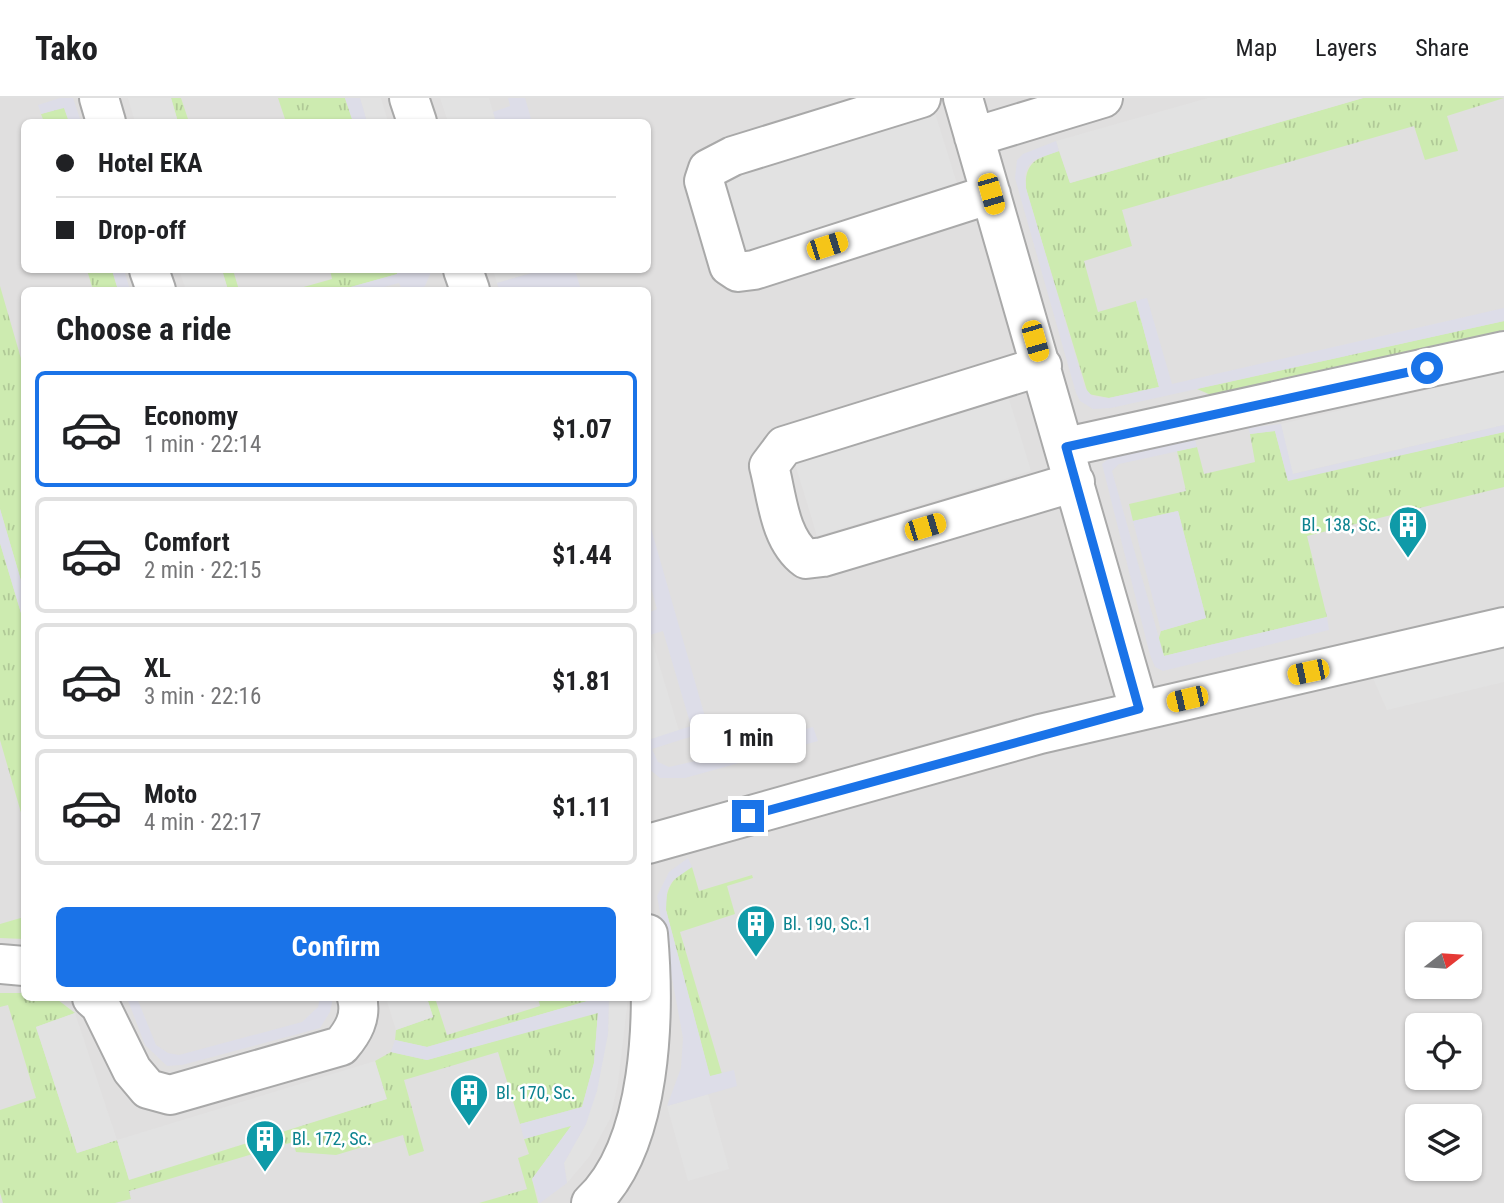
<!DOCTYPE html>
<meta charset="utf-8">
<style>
body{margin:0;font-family:"Roboto Condensed",sans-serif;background:#f2f2f2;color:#202124;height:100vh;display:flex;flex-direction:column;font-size:26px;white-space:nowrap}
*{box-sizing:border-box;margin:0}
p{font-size:23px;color:#757577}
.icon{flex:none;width:38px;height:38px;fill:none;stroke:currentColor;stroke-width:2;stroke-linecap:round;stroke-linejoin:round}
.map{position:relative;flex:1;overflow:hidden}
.side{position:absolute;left:21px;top:189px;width:630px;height:714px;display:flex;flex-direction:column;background:#fff;border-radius:10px;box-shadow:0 2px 5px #0004}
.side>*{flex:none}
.banner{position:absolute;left:21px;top:21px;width:630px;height:154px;border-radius:10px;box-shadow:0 2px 5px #0004;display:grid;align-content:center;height:154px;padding:0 35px;background:#fff}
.needle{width:46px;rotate:73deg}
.controls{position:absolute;left:1405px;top:824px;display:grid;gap:14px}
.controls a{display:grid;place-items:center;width:77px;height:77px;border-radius:10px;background:#fff;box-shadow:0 2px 5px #0004;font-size:35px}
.end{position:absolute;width:32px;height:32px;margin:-16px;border:9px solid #1a73e8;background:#fff;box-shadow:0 0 0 4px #fff}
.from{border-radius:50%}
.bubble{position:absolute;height:49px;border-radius:10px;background:#fff;box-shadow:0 2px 5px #0004;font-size:23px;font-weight:700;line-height:49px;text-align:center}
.car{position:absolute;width:21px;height:42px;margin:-21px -10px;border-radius:9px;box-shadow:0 0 5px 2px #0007;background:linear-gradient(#f5c518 24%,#345 0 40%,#f5c518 0 76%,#345 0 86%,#f5c518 0)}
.banner b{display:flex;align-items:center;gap:24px;height:66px;font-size:26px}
.banner b+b{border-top:2px solid #e0e0e0}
.banner i{width:18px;height:18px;background:#202124}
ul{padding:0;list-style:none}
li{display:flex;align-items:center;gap:21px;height:116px;margin:0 14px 10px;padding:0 21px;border:4px solid #e0e0e0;border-radius:10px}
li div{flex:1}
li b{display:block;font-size:26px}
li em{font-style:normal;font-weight:700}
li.on{border-color:#1a73e8}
li>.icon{width:63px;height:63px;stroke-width:1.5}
h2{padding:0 35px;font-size:32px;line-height:84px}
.cta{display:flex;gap:14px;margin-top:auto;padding:14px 35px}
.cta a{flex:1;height:80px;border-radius:10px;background:#1a73e8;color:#fff;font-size:28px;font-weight:700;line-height:80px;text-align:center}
header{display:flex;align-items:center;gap:42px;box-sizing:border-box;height:98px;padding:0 35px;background:#fff;border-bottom:2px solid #e0e0e0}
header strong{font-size:33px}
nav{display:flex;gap:38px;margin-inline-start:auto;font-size:24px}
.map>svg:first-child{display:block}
.residential{fill:#e0dfdf;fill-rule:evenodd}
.grass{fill:url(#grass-tufts)}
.parking{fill:#e2e2e2}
.plaza{fill:#dddde8;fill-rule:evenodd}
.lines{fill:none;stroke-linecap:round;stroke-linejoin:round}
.minor-casing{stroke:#a9a9a9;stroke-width:42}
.minor{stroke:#fff;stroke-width:38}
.route{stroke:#1a73e8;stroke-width:9}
.labels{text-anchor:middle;stroke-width:5;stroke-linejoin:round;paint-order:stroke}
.culture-label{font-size:18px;fill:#0d838f;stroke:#fff;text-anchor:start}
</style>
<header>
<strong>Tako</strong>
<nav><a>Map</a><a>Layers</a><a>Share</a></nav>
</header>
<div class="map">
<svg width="1504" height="1105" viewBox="0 0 1504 1105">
<defs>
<pattern id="grass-tufts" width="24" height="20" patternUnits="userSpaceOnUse" patternTransform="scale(1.75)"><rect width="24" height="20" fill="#cdebb0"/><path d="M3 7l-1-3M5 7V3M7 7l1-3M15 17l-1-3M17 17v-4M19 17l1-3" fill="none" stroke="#b0c997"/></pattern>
</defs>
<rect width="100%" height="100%" fill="#f2efe9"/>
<path class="residential" d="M0,0H1504V1105H0ZM24,24H648V172H24ZM24,192H648V900H24ZM1418,836H1470V889H1418ZM1418,928H1470V980H1418ZM1418,1018H1470V1071H1418Z"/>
<path class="grass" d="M171,0H181L189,24H178Z
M278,0H345L353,24H286Z
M1363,0H1504L1447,18L1458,53L1453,54L1425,62L1414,28L1122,112L1132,148L1084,163L1098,214L1136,203L1159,289L1109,300L1088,296L1026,91C1024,65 1036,60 1059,53L1070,85Z
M64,9L69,24H44L41,16Z
M87,172H112L118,192H93Z
M222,172H233L239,192H228Z
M330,172H397L398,176L340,192H293L332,181Z
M0,188L24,271V493L0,411Z
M1504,223V232L1228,297H1211L1197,291Z
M1275,333L1288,382L1504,334V389L1307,438L1327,519L1164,558L1158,543L1161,533L1206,520L1178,413L1133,423L1129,406L1186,393L1177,353L1197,349L1204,376L1255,364L1250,336Z
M0,445L24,525V725L0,642Z
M692,769L699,793L752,777L753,780L727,788L735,816L680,834L722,976L710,979L666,812C665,790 673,778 692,769Z
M24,819V841L0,840V826Z
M0,895H24V900L58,902L75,915L36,929L77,1055L117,1042L129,1081L386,1001L375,963L391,954L427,962L598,914L594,965L582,1009L520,1026L498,954L404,982L424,1053L409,1058L403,1037L336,1057L296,1054L293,1044L129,1093L131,1101L115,1105H3L0,1095V1012L36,1000L8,907L0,909Z
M427,900H435L447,937L540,908L538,900H598L427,949L395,942L396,932L433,919Z
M572,1027L532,1081L538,1105H479L527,1091L518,1060L529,1056L524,1041Z"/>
<path class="parking" d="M128,0H171L178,24H135Z
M360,0H381L388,24H367Z
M440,0H489L496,24H448Z
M1208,0H1363L1070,85L1056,43Z
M935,15L959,92L744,156L721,79Z
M179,172H222L228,192H186Z
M493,172H541L497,185Z
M1504,274V327L1292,376L1281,326Z
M1008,298L1031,373L817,438L794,362Z
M648,529L679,633L648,642Z
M1504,550V584L1387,612L1373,580Z
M386,900H427L433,919L396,932Z
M609,900H628L618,985L610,1021L589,1059L567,1085L564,1065L586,1026L608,936Z
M75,915L117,1042L375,963L387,1001L129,1082L117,1042L77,1055L36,929Z
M708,996L729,1071L688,1083L667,1008Z"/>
<path class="plaza" d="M60,0H73L81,24H69L64,10L41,16L38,7Z
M345,0H360L367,24H353Z
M508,0H525L532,24H496L493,14L510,8Z
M1056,43L1059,53L1034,62L1028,68L1025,76L1026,90L1085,290L1093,299L1109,300L1159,289L1136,203L1142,201L1147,200L1172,286L1504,210V223L1111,310L1093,311L1080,303L1076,295L1015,80L1017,62L1023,56Z
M112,172H124L130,192H118Z
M397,172H432L425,188L419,192H402L399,185L373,192H340L397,176Z
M542,172H575L581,192H499L497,185Z
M1281,326L1293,376L1504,327V334L1288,383L1275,333L1250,336L1248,330Z
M1194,338L1197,349L1119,366L1112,373L1164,558L1327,519L1329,532L1163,573L1155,569L1150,557L1102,366L1112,358Z
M0,411L24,493V525L0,445Z
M1178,413L1206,520L1161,533L1133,423Z
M648,420L716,657L813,629L818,643L685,680H660L648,670V642L691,628L663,533L650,537L648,529V515L657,511L648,479ZM693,638L700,662L669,669L658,664L652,651Z
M688,760L692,769L672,783L667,792L666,812L710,978L734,972L737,988L667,1008L681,970L683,940L657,798L669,774Z
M127,900H137L156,947L168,955L179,957L302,924L318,909L320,900H333L330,914L320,930L182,967L167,968L145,947Z
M598,900H609L608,936L597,993L586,1026L564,1065L567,1085L540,1105L532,1081L571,1028L524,1041L520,1026L582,1009L594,965L598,915L427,962L391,954L395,942L427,949Z"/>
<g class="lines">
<g class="minor-casing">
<path id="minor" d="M99,0L106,24
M409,0L417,24
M921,0L733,58L708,71L704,83L729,168L738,174L754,172L991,96
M963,0L1139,611
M974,39L1103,0
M149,172L156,192
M463,172L470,192
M1042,268L784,348L769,368C777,398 779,441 806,461L823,459L1075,384
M1066,349L1504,253
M648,746L1040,636L1504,529
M0,866L24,868
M92,900L100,907L132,972L148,991L170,997L341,948C353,934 362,919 357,900
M591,1105C653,1047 655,916 648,836"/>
</g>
<use href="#minor" class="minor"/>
</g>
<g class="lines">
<path class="route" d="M748,718L1139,611L1066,349L1427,270"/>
</g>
<defs>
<g id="building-pin" transform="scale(2.0125)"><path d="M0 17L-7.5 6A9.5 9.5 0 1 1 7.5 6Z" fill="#0f9aa8" stroke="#fff"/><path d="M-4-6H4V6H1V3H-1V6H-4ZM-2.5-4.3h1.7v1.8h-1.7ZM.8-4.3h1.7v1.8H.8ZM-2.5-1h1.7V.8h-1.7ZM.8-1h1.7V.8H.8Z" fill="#fff"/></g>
</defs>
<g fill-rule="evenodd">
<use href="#building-pin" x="1408" y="427"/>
<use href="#building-pin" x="756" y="826"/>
<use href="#building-pin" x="469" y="995"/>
<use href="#building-pin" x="265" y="1041"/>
</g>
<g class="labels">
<g class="culture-label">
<text x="1381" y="433" text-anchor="end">Bl. 138, Sc.</text>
<text x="783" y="832">Bl. 190, Sc.1</text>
<text x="496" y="1001">Bl. 170, Sc.</text>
<text x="292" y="1047">Bl. 172, Sc.</text>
</g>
</g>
</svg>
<div class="controls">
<a><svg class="needle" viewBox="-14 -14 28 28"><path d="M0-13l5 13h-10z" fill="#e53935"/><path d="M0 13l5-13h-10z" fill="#757577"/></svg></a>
<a><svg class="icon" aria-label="locate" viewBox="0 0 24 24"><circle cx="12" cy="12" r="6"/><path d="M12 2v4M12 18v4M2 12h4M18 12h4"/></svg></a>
<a><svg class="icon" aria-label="layers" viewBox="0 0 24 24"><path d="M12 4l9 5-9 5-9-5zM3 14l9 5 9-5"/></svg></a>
</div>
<i class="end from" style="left:1427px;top:270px"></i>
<i class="end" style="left:748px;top:718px"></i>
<div class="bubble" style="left:690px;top:616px;width:116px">1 min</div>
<i class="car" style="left:991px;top:96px;rotate:164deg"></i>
<i class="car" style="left:827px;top:148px;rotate:72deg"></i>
<i class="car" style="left:1035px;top:243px;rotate:164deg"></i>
<i class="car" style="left:925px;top:429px;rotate:73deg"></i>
<i class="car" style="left:1308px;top:574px;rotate:258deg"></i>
<i class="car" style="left:1187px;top:601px;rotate:257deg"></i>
<div class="banner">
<b><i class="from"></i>Hotel EKA</b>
<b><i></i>Drop-off</b>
</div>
<section class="side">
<h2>Choose a ride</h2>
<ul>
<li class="on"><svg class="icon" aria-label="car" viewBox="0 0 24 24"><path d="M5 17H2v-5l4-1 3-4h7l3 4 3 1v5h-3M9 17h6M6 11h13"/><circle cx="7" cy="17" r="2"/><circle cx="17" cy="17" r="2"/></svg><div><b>Economy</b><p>1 min · 22:14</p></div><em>$1.07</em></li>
<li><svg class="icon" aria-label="car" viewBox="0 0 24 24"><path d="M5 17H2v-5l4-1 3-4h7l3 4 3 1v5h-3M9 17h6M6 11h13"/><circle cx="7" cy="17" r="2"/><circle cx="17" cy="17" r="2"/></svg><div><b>Comfort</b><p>2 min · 22:15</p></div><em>$1.44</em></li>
<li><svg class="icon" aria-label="car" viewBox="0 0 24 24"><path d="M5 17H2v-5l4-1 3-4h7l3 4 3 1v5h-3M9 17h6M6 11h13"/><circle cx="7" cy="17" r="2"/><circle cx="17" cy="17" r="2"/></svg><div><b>XL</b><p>3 min · 22:16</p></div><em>$1.81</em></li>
<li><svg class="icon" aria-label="car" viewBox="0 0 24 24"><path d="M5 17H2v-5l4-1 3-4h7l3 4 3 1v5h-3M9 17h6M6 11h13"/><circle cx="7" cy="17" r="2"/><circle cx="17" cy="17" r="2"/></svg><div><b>Moto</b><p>4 min · 22:17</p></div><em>$1.11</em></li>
</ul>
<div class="cta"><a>Confirm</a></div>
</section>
</div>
